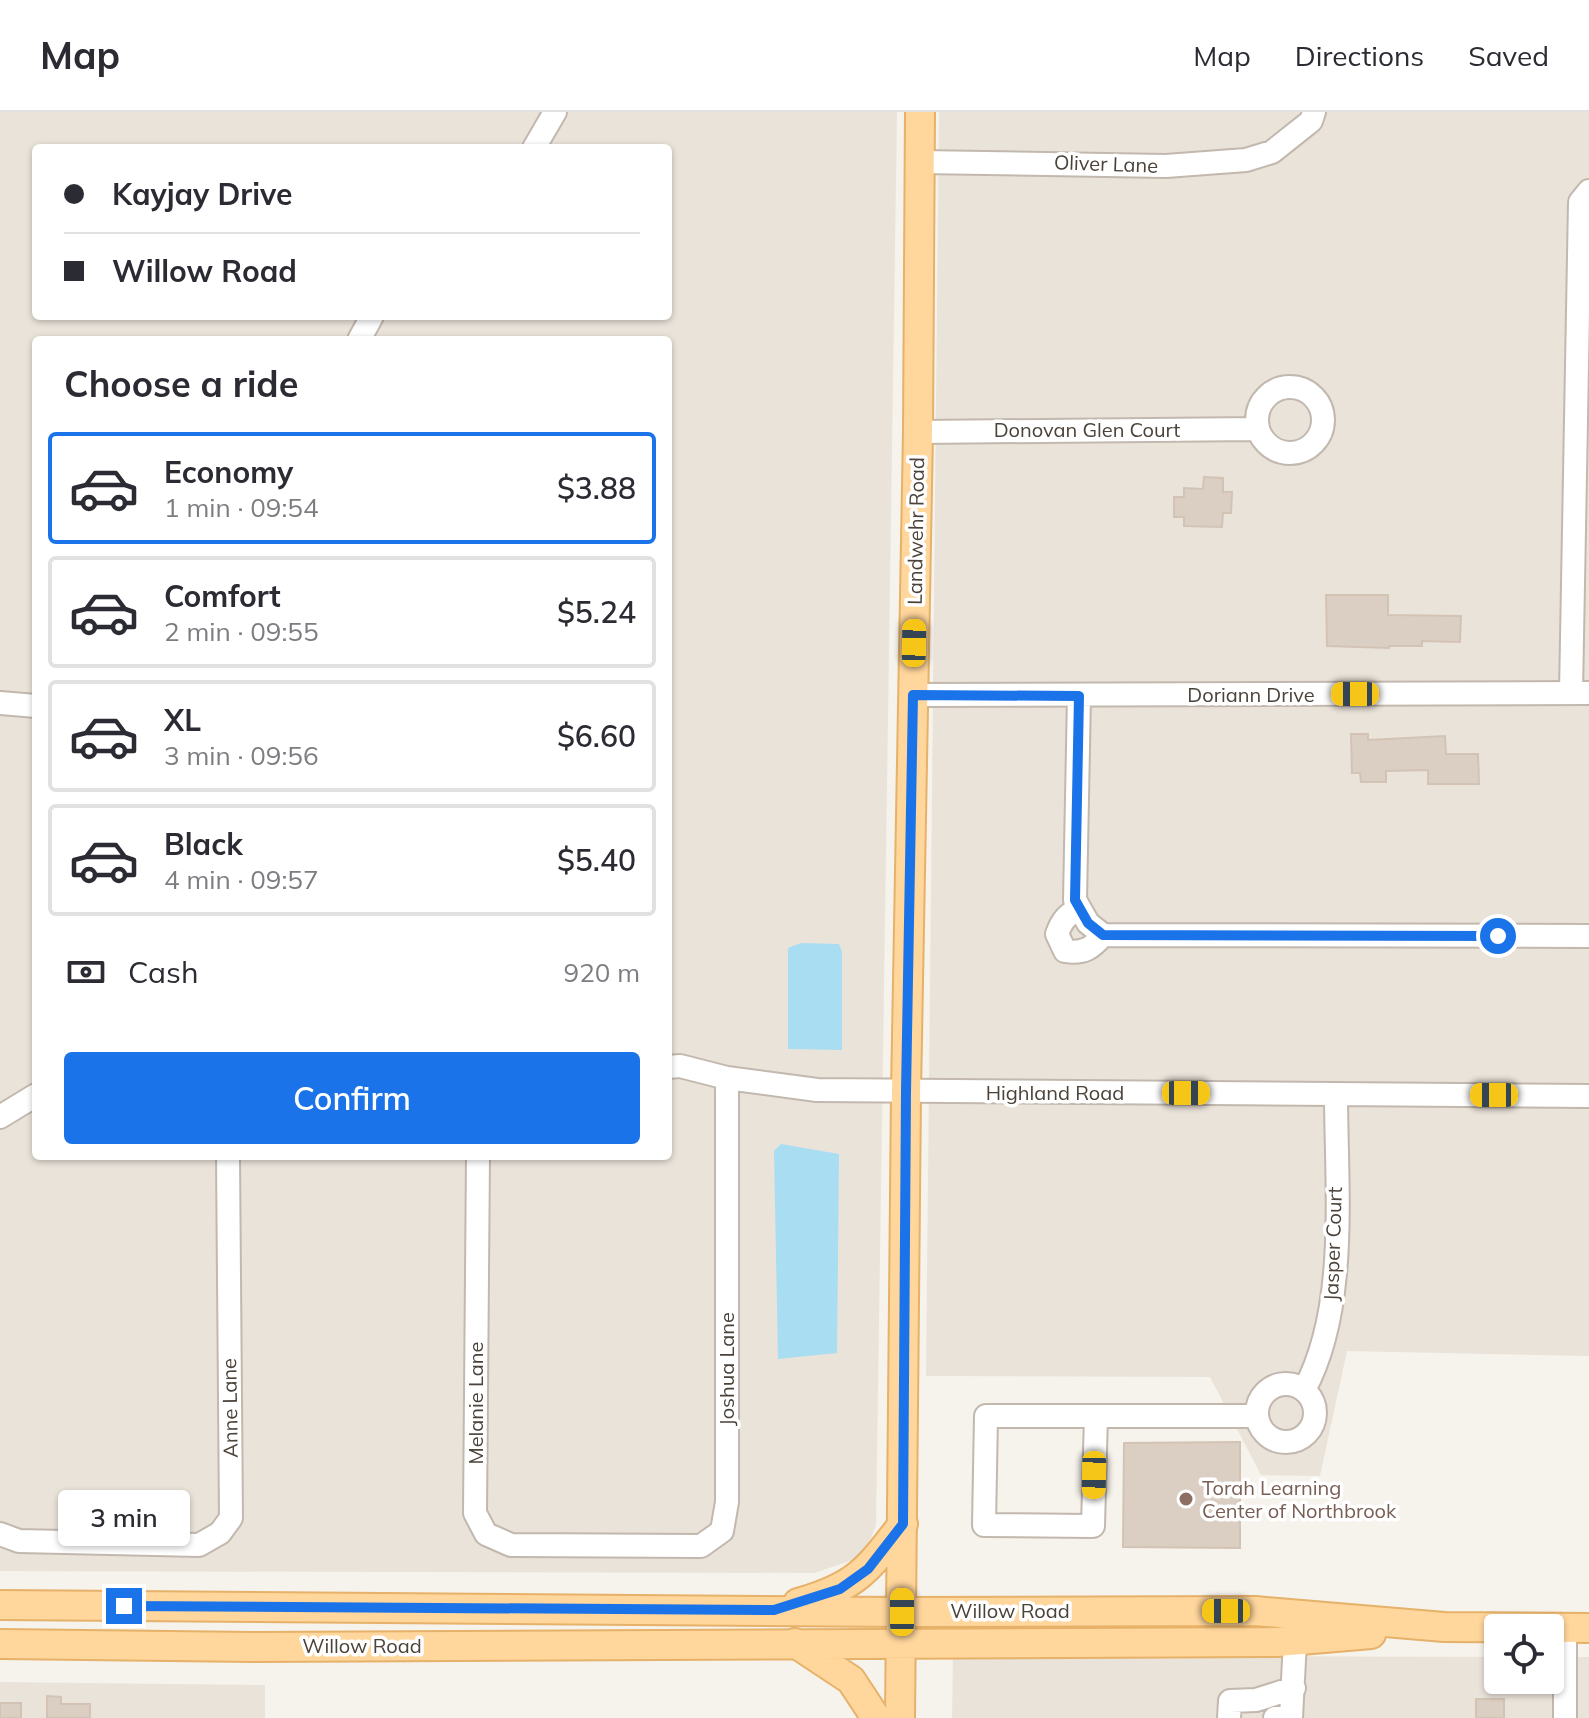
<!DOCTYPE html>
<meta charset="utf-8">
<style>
body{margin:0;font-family:Mulish,sans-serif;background:#f7f7f7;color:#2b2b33;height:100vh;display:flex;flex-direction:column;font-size:30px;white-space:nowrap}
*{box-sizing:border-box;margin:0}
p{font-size:26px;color:#7c7c81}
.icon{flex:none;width:44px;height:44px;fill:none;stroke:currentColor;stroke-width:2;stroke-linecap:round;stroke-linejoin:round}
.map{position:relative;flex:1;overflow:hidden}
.sheet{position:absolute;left:32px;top:224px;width:640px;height:824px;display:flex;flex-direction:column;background:#fff;border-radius:8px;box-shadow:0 2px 6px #0004}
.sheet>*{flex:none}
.top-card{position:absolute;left:32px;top:32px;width:640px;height:176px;border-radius:8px;box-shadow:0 2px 6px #0004;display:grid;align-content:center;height:176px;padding:0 32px;background:#fff}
.fabs{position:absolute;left:1484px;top:1502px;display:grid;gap:16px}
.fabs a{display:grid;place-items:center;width:80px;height:80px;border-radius:8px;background:#fff;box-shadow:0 2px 6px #0004;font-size:40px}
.end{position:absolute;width:36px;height:36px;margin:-18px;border:10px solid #1a73e8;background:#fff;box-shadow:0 0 0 4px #fff}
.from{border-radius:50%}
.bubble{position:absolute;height:56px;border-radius:8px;background:#fff;box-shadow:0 2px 6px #0004;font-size:26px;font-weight:600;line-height:56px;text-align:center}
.car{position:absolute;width:24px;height:48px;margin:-24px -12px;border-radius:10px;box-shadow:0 0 6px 2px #0007;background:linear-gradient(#f5c518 24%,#345 0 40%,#f5c518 0 76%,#345 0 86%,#f5c518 0)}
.top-card b{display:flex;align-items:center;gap:28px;height:76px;font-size:30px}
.top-card b+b{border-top:2px solid #e1e1e2}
.top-card i{width:20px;height:20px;background:#2b2b33}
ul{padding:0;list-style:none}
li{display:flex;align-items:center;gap:24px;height:112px;margin:0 16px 12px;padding:0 16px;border:4px solid #e1e1e2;border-radius:8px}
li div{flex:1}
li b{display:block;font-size:30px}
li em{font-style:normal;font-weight:600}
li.on{border-color:#1a73e8}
li>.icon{width:72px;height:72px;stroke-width:1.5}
h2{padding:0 32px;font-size:36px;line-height:96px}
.pay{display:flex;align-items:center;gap:20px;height:88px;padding:0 32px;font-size:30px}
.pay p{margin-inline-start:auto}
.action{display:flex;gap:16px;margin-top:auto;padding:16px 32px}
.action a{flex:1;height:92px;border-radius:8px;background:#1a73e8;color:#fff;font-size:32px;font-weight:600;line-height:92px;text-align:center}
header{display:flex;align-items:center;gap:48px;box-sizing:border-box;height:112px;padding:0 40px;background:#fff;border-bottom:2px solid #e1e1e2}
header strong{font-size:38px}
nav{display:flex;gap:44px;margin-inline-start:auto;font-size:28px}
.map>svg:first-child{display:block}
.residential{fill:#eae3da;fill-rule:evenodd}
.water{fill:#a8ddf2}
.building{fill:#dbcfc4;stroke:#d3c3b4;stroke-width:2}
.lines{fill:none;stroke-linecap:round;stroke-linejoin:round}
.minor-casing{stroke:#c2b8ae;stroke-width:26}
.major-casing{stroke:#e6b169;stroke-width:32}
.minor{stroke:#fff;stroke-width:22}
.major{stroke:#ffd69c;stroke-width:28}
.route{stroke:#1a73e8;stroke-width:10}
.education-dot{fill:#8d6e63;stroke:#fff;stroke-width:3}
.labels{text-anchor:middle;stroke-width:7;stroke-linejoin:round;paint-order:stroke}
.street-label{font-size:20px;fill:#4b4239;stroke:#fff}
.education-label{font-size:20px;fill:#785e54;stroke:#fff;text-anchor:start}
</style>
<header>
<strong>Map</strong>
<nav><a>Map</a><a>Directions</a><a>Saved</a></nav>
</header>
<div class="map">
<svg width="1589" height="1606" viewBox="0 0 1589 1606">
<rect width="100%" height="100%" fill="#f6f2ec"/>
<path class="residential" d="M0,0H897L876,1412L865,1444L814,1461L0,1459ZM36,36H668V204H36ZM36,228H668V1044H36Z
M939,0H1589V1244L1347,1239L1320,1364L1261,1363L1210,1265L926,1264Z
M953,1543L1498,1545V1568H1550V1545H1589V1606H952Z
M0,1570L265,1573V1606H0Z"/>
<path class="water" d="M801,831L839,832L842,840V938L788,937V836Z
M781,1032L839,1042L837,1241L778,1247L774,1039Z"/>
<path class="building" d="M1204,365L1223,366V380H1232L1231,401H1223L1222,415L1184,414V405H1174V385H1184V376L1203,377Z
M1326,483H1388V503L1461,504L1460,530L1422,529V534H1389V536L1327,534Z
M1351,622H1368V628L1445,624L1446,642H1478L1479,672H1428V658L1386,659V670H1361L1360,661H1352Z
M1240,1330V1436L1123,1435L1124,1331Z
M47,1584L61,1585V1592H90V1606H47Z
M1476,1587H1504V1606H1476Z
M0,1591H21V1606H0Z"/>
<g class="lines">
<g class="minor-casing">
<path id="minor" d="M534,36L555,0
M920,50L1166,54L1246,48L1272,40L1311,9L1314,0
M359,228L372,204
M1257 308a33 33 0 1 1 66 0a33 33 0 1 1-66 0Z
M918,320L1257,317
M1571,581L1580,90L1589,79
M913,583L1589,581
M1079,584L1075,788L1088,811L1103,823L1589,824
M0,591L36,594
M1079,796C1067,803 1062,808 1057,822L1065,839C1084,842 1092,836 1103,823
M668,955L680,954L727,966L817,978L1589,984
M0,1005L36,983
M478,1044L475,1401L486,1422L511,1433L701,1434L722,1419L727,1390V966
M1257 1301a29 29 0 1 1 58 0a29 29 0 1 1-58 0Z
M1304,1278C1349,1196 1336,1074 1336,982
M1096,1304L1093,1414L984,1413L986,1304H1257
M0,1422L19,1429L199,1433L220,1421L231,1406L228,1044
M1565,1516V1606
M1229,1606L1230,1589L1256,1588L1294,1576
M1275,1606H1291L1295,1529"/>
</g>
<g class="major-casing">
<path id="major" d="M798,1491C856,1475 868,1458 903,1412
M0,1493L902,1500L1255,1499L1444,1515L1589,1516
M795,1531L851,1568L876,1606
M0,1532L253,1535L1277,1530L1371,1522
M900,1606L906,980L918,320L920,0"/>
</g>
<use href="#minor" class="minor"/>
<use href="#major" class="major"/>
</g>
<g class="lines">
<path class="route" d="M124,1494L774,1498L840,1477L868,1457L903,1412L906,980L913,583L1079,584L1075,788L1088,811L1103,823L1498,824"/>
</g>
<circle class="education-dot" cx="1186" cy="1387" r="8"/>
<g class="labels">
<g class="street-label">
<text transform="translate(1106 52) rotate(2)" y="7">Oliver Lane</text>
<text x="1087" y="325">Donovan Glen Court</text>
<text transform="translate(916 419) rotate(-89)" y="7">Landwehr Road</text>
<text x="1251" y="590">Doriann Drive</text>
<text x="1055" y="988">Highland Road</text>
<text transform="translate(1333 1132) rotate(-88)" y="7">Jasper Court</text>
<text transform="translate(727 1257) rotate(-90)" y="7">Joshua Lane</text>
<text transform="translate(476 1291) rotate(-90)" y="7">Melanie Lane</text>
<text transform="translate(230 1296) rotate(-91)" y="7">Anne Lane</text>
<text x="1010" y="1506">Willow Road</text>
<text x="362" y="1541">Willow Road</text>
</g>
<g class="education-label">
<text x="1202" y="1383">Torah Learning<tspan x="1202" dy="23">Center of Northbrook</tspan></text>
</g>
</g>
</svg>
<div class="fabs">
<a><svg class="icon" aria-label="locate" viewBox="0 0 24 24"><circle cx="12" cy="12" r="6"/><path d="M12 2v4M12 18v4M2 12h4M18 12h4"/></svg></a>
</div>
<i class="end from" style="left:1498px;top:824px"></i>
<i class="end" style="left:124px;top:1494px"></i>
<div class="bubble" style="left:58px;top:1378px;width:132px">3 min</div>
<i class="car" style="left:914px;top:531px;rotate:1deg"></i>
<i class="car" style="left:1355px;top:582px;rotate:270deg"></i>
<i class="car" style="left:1186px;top:981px;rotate:90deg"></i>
<i class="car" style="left:1494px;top:983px;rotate:270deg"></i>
<i class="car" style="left:1094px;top:1363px;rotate:181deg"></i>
<i class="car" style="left:1226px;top:1499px;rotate:270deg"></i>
<i class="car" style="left:902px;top:1500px;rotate:0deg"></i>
<div class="top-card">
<b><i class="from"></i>Kayjay Drive</b>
<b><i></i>Willow Road</b>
</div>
<section class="sheet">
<h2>Choose a ride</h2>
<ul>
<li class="on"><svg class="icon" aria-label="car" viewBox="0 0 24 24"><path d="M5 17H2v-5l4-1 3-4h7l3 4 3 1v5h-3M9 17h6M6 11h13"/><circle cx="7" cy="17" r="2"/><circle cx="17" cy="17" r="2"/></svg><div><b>Economy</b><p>1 min · 09:54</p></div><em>$3.88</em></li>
<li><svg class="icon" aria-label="car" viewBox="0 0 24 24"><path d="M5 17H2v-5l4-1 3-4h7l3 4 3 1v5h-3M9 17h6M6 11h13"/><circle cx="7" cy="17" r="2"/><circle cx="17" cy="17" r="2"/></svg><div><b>Comfort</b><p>2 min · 09:55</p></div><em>$5.24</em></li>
<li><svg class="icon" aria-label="car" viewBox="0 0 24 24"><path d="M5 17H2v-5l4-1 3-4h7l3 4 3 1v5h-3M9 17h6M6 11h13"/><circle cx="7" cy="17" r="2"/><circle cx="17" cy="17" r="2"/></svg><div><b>XL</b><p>3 min · 09:56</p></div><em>$6.60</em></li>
<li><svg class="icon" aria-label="car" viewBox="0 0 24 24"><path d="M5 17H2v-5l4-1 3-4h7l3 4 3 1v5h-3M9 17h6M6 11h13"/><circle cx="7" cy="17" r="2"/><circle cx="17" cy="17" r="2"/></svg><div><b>Black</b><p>4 min · 09:57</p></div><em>$5.40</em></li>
</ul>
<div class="pay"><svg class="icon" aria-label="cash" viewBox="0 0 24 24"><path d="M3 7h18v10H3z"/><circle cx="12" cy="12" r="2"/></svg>Cash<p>920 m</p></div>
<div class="action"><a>Confirm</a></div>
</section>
</div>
